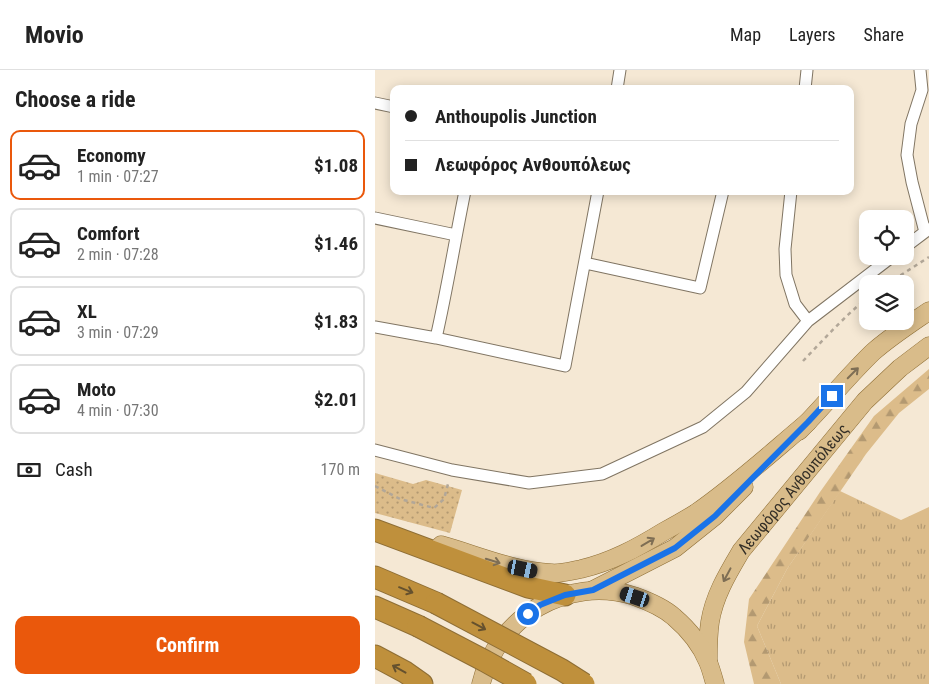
<!DOCTYPE html>
<meta charset="utf-8">
<style>
body{margin:0;font-family:"Roboto Condensed",sans-serif;background:#f6f6f6;color:#222;height:100vh;display:flex;flex-direction:column;font-size:19px;white-space:nowrap}
*{box-sizing:border-box;margin:0}
p{font-size:16px;color:#767676}
.icon{flex:none;width:28px;height:28px;fill:none;stroke:currentColor;stroke-width:2;stroke-linecap:round;stroke-linejoin:round}
.map{position:relative;flex:1;overflow:hidden}
.details{display:flex;flex-direction:column;background:#fff;width:375px}
.details>*{flex:none}
.guide{position:absolute;left:15px;top:15px;width:464px;height:110px;border-radius:10px;box-shadow:0 2px 12px #0003;display:grid;align-content:center;height:110px;padding:0 15px;background:#fff}
.controls{position:absolute;left:484px;top:140px;display:grid;gap:10px}
.controls a{display:grid;place-items:center;width:55px;height:55px;border-radius:10px;background:#fff;box-shadow:0 2px 12px #0003;font-size:25px}
.end{position:absolute;width:22px;height:22px;margin:-11px;border:6px solid #1a73e8;background:#fff;box-shadow:0 0 0 2px #fff}
.from{border-radius:50%}
.car{position:absolute;width:15px;height:30px;margin:-15px -8px;border-radius:6px;box-shadow:0 0 4px 1px #0007;background:linear-gradient(#222 24%,#8ab4d8 0 40%,#222 0 76%,#8ab4d8 0 86%,#222 0)}
.guide b{display:flex;align-items:center;gap:18px;height:48px;font-size:19px}
.guide b+b{border-top:1px solid #e0e0e0}
.guide i{width:12px;height:12px;background:#222}
ul{padding:0;list-style:none}
li{display:flex;align-items:center;gap:15px;height:70px;margin:0 10px 8px;padding:0 5px;border:2px solid #e0e0e0;border-radius:10px}
li div{flex:1}
li b{display:block;font-size:19px}
li em{font-style:normal;font-weight:700}
li.on{border-color:#ea580c}
li>.icon{width:45px;height:45px;stroke-width:1.5}
h2{padding:0 15px;font-size:22px;line-height:60px}
.pay{display:flex;align-items:center;gap:12px;height:55px;padding:0 15px;font-size:19px}
.pay p{margin-inline-start:auto}
.button{display:flex;gap:10px;margin-top:auto;padding:10px 15px}
.button a{flex:1;height:58px;border-radius:10px;background:#ea580c;color:#fff;font-size:20px;font-weight:700;line-height:58px;text-align:center}
header{display:flex;align-items:center;gap:30px;box-sizing:border-box;height:70px;padding:0 25px;background:#fff;border-bottom:1px solid #e0e0e0}
header strong{font-size:24px}
nav{display:flex;gap:28px;margin-inline-start:auto;font-size:18px}
main{display:flex;flex:1;min-height:0}
.map>svg:first-child{display:block}
.grass{fill:url(#grass-tufts)}
.forest{fill:url(#forest-firs)}
.park{fill:url(#park-dots)}
.lines{fill:none;stroke-linecap:round;stroke-linejoin:round}
.street-casing{stroke:#807563;stroke-width:13}
.primary-casing{stroke:#8e6e35;stroke-width:19}
.highway-casing{stroke:#8e6e35;stroke-width:23}
.path{stroke:#b2a798;stroke-width:2.5;stroke-dasharray:4 4;stroke-linecap:butt}
.street{stroke:#fff;stroke-width:11}
.primary{stroke:#d9bc8a;stroke-width:18}
.highway{stroke:#bf903c;stroke-width:21}
.highway-bridge-casing{stroke:#8e6e35;stroke-width:23;stroke-linecap:butt}
.highway-bridge{stroke:#bf903c;stroke-width:21}
.oneway{stroke:#7e6e54}
.oneway2{stroke:#65512e}
.route{stroke:#1a73e8;stroke-width:6}
.labels{text-anchor:middle;stroke-width:5;stroke-linejoin:round;paint-order:stroke}
.street-label{font-size:16px;fill:#342f27;stroke:#f5e8d4}
</style>
<header>
<strong>Movio</strong>
<nav><a>Map</a><a>Layers</a><a>Share</a></nav>
</header>
<main>
<section class="details">
<h2>Choose a ride</h2>
<ul>
<li class="on"><svg class="icon" aria-label="car" viewBox="0 0 24 24"><path d="M5 17H2v-5l4-1 3-4h7l3 4 3 1v5h-3M9 17h6M6 11h13"/><circle cx="7" cy="17" r="2"/><circle cx="17" cy="17" r="2"/></svg><div><b>Economy</b><p>1 min · 07:27</p></div><em>$1.08</em></li>
<li><svg class="icon" aria-label="car" viewBox="0 0 24 24"><path d="M5 17H2v-5l4-1 3-4h7l3 4 3 1v5h-3M9 17h6M6 11h13"/><circle cx="7" cy="17" r="2"/><circle cx="17" cy="17" r="2"/></svg><div><b>Comfort</b><p>2 min · 07:28</p></div><em>$1.46</em></li>
<li><svg class="icon" aria-label="car" viewBox="0 0 24 24"><path d="M5 17H2v-5l4-1 3-4h7l3 4 3 1v5h-3M9 17h6M6 11h13"/><circle cx="7" cy="17" r="2"/><circle cx="17" cy="17" r="2"/></svg><div><b>XL</b><p>3 min · 07:29</p></div><em>$1.83</em></li>
<li><svg class="icon" aria-label="car" viewBox="0 0 24 24"><path d="M5 17H2v-5l4-1 3-4h7l3 4 3 1v5h-3M9 17h6M6 11h13"/><circle cx="7" cy="17" r="2"/><circle cx="17" cy="17" r="2"/></svg><div><b>Moto</b><p>4 min · 07:30</p></div><em>$2.01</em></li>
</ul>
<div class="pay"><svg class="icon" aria-label="cash" viewBox="0 0 24 24"><path d="M3 7h18v10H3z"/><circle cx="12" cy="12" r="2"/></svg>Cash<p>170 m</p></div>
<div class="button"><a>Confirm</a></div>
</section>
<div class="map">
<svg width="554" height="614" viewBox="0 0 554 614">
<defs>
<pattern id="grass-tufts" width="24" height="20" patternUnits="userSpaceOnUse" patternTransform="scale(1.25)"><rect width="24" height="20" fill="#dcbc8a"/><path d="M3 7l-1-3M5 7V3M7 7l1-3M15 17l-1-3M17 17v-4M19 17l1-3" fill="none" stroke="#b39971"/></pattern>
<pattern id="forest-firs" width="22" height="20" patternUnits="userSpaceOnUse" patternTransform="scale(1.25)"><rect width="22" height="20" fill="#dcbc8a"/><path d="M5 1l3.5 6h-7zM16 11l3.5 6h-7z" fill="#b39971"/></pattern>
<pattern id="park-dots" width="8" height="8" patternUnits="userSpaceOnUse" patternTransform="scale(1.25)"><rect width="8" height="8" fill="#dcbc8a"/><path d="M2 2h.1M6 6h.1" fill="none" stroke="#b39971" stroke-width="1.8" stroke-linecap="round"/></pattern>
</defs>
<rect width="100%" height="100%" fill="#f5e8d4"/>
<path class="grass" d="M465,421L526,450L554,437V614H406L382,556L412,499Z"/>
<path class="forest" d="M554,299V319L524,343L491,384L412,499L382,556L406,614H379L369,572L374,529L445,422L499,346Z"/>
<path class="park" d="M0,403L38,414L51,410L87,420L75,463L0,443Z"/>
<g class="lines">
<g class="street-casing">
<path id="street" d="M545,0L547,20L536,54L532,85L537,112L550,162
M242,19L245,0
M430,19L432,0
M0,33L19,37
M416,121L410,179L411,205L420,234L433,251L518,186
M0,148L81,165
M530,177L554,159
M210,193L325,218L348,121
M0,257L61,268L190,296L223,121
M61,268C72,220 80,170 90,121
M0,380L77,400L154,413L227,404L328,357L371,322L433,251"/>
</g>
<g class="primary-casing">
<g id="primary">
<path d="M424,361C450,335 472,307 498,282C515,267 535,254 554,241"/>
<path d="M66,475C102,485 138,501 176,503C186,504 196,501 206,499C236,492 262,478 288,462C299,456 310,450 321,443C360,416 396,383 433,352"/>
<path d="M218,520L300,478L340,446L369,417"/>
<path id="s1" d="M333,591C333,578 333,565 335,552C339,526 353,503 366,481L490,331L525,298L554,276"/>
<path d="M106,614C122,547 192,505 259,526C273,531 288,537 299,547C313,559 326,575 333,592C336,599 338,607 340,614"/>
</g>
</g>
<g class="highway-casing">
<path id="highway" d="M0,460L153,517L190,525
M0,507L61,533
M0,537L43,556
M0,586L30,602L47,614"/>
</g>
<path class="path" d="M512,214L554,187
M428,291C449,269 469,247 492,228
M0,416L25,429L59,438L69,429L73,414"/>
<use href="#street" class="street"/>
<use href="#primary" class="primary"/>
<use href="#highway" class="highway"/>
<g class="highway-bridge-casing">
<path id="highway-bridge" d="M61,533L187,600L209,614
M43,556L110,591L151,614"/>
</g>
<use href="#highway-bridge" class="highway-bridge"/>
</g>
<defs><path id="oneway-shaft" d="M-6 0H5M1.5-3L5.5 0L1.5 3" fill="none" stroke-width="1.6" stroke-linecap="round" stroke-linejoin="round" transform="scale(1.25)"/></defs>
<g class="oneway">
<use href="#oneway-shaft" transform="translate(478 303) rotate(-45)"/>
<use href="#oneway-shaft" transform="translate(273 472) rotate(-31)"/>
<use href="#oneway-shaft" transform="translate(118 491) rotate(17)"/>
<use href="#oneway-shaft" transform="translate(352 505) rotate(118)"/>
</g>
<g class="oneway2">
<use href="#oneway-shaft" transform="translate(31 520) rotate(22)"/>
<use href="#oneway-shaft" transform="translate(104 556) rotate(28)"/>
<use href="#oneway-shaft" transform="translate(24 599) rotate(-151)"/>
</g>
<g class="lines">
<path class="route" d="M153,544L165,535L190,525L218,520L300,478L340,446L433,352L457,326"/>
</g>
<g class="labels">
<g class="street-label">
<text dy="6" stroke="none"><textPath href="#s1" startOffset="198">Λεωφόρος Ανθουπόλεως</textPath></text>
</g>
</g>
</svg>
<div class="controls">
<a><svg class="icon" aria-label="locate" viewBox="0 0 24 24"><circle cx="12" cy="12" r="6"/><path d="M12 2v4M12 18v4M2 12h4M18 12h4"/></svg></a>
<a><svg class="icon" aria-label="layers" viewBox="0 0 24 24"><path d="M12 4l9 5-9 5-9-5zM3 14l9 5 9-5"/></svg></a>
</div>
<i class="end from" style="left:153px;top:544px"></i>
<i class="end" style="left:457px;top:326px"></i>
<i class="car" style="left:148px;top:499px;rotate:102deg"></i>
<i class="car" style="left:260px;top:527px;rotate:288deg"></i>
<div class="guide">
<b><i class="from"></i>Anthoupolis Junction</b>
<b><i></i>Λεωφόρος Ανθουπόλεως</b>
</div>
</div>
</main>
